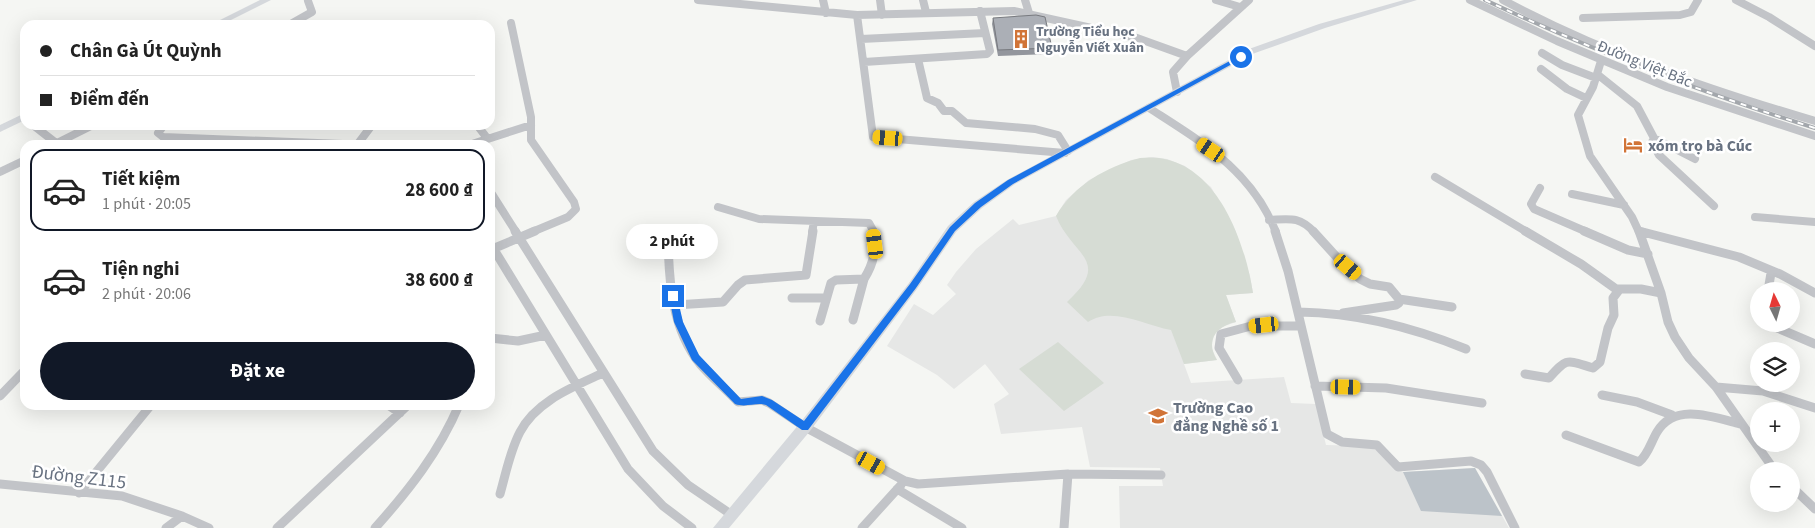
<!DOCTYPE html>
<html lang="vi">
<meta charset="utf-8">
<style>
body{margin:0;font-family:"Source Sans 3",sans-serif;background:#f6f6f6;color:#222;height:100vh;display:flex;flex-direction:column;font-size:19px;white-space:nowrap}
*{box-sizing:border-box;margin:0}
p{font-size:16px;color:#767676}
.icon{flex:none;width:28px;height:28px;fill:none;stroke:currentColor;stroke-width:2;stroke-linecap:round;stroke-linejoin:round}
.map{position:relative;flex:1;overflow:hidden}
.details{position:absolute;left:20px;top:140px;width:475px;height:270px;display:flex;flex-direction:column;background:#fff;border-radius:15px;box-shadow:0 5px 20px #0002}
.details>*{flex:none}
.banner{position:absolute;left:20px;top:20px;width:475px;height:110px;border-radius:15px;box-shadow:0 5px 20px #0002;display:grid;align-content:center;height:110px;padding:0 20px;background:#fff}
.needle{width:32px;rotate:355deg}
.controls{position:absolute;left:1750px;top:282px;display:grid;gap:10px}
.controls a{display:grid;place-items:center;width:50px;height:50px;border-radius:50%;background:#fff;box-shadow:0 5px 20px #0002;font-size:25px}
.end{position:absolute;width:22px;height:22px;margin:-11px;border:6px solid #1a73e8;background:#fff;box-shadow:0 0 0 2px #fff}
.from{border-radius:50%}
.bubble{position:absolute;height:35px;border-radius:18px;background:#fff;box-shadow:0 5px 20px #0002;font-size:16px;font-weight:700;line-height:35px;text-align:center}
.car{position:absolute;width:15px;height:30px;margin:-15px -8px;border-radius:6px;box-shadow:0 0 4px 1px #0007;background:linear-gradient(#f5c518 24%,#345 0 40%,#f5c518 0 76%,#345 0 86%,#f5c518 0)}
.banner b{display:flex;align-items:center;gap:18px;height:48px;font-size:19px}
.banner b+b{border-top:1px solid #e0e0e0}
.banner i{width:12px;height:12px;background:#222}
ul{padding:9px 0 0;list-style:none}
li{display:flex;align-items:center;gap:15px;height:82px;margin:0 10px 8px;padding:0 10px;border:2px solid transparent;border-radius:15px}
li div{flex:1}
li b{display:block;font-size:19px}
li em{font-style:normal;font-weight:700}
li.on{border-color:#111827}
li>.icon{width:45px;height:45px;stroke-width:1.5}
.cta{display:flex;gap:10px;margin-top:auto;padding:10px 20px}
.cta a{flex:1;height:58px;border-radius:30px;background:#111827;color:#fff;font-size:20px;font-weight:700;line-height:58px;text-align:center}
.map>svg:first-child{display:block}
.built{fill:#e6e7e6}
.green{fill:#d6dcd4}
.water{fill:#bcc3c9}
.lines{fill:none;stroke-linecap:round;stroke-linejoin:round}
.minor-far1{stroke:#c2c4c8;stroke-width:8}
.minor{stroke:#c2c4c8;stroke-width:9}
.major{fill:#d5d8dc;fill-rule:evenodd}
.rail-casing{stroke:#a3a7ac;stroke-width:4}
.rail{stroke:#fff;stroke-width:2;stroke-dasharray:6;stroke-linecap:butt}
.wall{fill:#93969d}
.building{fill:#abafb6;stroke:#787a7f}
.route{fill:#1a73e8}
.labels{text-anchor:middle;stroke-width:5;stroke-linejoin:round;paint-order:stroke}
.far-poi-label{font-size:14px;font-weight:bold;fill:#687281;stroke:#fff;text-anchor:start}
.street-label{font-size:16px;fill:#687281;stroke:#fff}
.poi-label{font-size:16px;font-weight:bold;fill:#687281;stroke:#fff;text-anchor:start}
.near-street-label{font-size:19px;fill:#687281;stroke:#fff}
</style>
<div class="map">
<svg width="1815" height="528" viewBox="0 0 1815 528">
<rect width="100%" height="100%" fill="#f5f6f3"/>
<path class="built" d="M1153,157L1167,159L1185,166L1211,187L1235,230L1250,276L1253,293L1226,295L1236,322L1222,327L1214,334L1211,347L1217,360L1184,364L1191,383L1284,377L1291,403L1316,404L1326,445L1369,446L1377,449L1391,466L1403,472L1475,468L1509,528H1120L1119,486H1163L1160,468L1090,467L1082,427L1001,434L994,404L1009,394L985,364L954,389L937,375L887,346L914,304L933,315L956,294L947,285L956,272L976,249L1013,219L1019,225L1056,216L1066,200L1089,180L1131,160Z"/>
<path class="green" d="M1140,158C1212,150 1244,235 1253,293L1226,295L1236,322C1216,326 1205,341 1217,360L1184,364L1171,330C1144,325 1112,306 1088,322L1067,302C1113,260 1072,256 1056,216C1074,185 1106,167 1140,158Z
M1058,342L1104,383L1064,411L1019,369Z"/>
<path class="water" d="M1475,468L1502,516L1421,511L1403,472Z"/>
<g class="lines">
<path class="minor-far1" d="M698,0L857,15L1014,11L1137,38L1187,56
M823,0L826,13
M880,0L882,15
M923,0L926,12
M1025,0L1029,13
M1216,0L1240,7
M1470,0L1557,41L1667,87L1815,136
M1503,0C1602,53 1707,89 1815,121
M1736,0L1769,17L1815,46
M857,15L873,137L1065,153
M1583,18L1680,15L1691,12L1698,0
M511,23L531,117V140L574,202L576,209L568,217L532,232
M289,25L312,12L308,1
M861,39L985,33
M1542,53L1562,65L1596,78
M918,59L927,98L938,103L944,111H952L966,123L1035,129L1058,135L1068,151
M1601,61L1593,87L1578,115L1590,156L1632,217L1639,232
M864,62L987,54L990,51L980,11
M1541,69L1567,89L1586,98
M1597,74L1637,106L1654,138L1695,159
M1177,92L1173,72L1187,56L1249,0
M1149,108C1203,143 1251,170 1276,232
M33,125L56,143
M164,125L158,133L163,137L368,145
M477,125L487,138
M1654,138L1652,142L1659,155L1714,206
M53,145L93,125
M357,145L372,125
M469,145L531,125
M0,172L25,160
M1435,177L1527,232
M1540,188L1531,204L1534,209L1587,232
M490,191L516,232
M1572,194L1624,205
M718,207L759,219L869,223L874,232
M1755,217L1815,222
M1269,220C1290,219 1299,216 1314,232
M1639,231L1643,232
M812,232L814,222"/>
<path class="minor" d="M515,231L653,451L688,485L732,515
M1275,231L1288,271L1327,434L1342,442L1377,445L1398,467L1471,461L1481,465L1487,472L1515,528
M1313,231L1343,264L1360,279L1370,284L1389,287L1399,299V303L1396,305L1343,313
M1525,231L1581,264L1616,289H1641L1661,293
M1584,231L1628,250L1648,254
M1639,231L1661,293L1668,322L1675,337L1689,358L1716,387L1775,471
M1639,231L1739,257L1780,274L1815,293
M668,240C669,283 672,329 700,364C712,378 726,389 738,402L762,400L769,403L805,427L905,481L918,484L1068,474L1161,475
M490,243L628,469L663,506L692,528
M490,250L535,231
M1768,291L1771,273L1774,272
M792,298H826
M1399,299L1452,307
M675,305L723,302L738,285L745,280L806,275L813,231
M1299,312C1358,313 1412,327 1466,349
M853,320L864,279
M820,321L831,283L836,280L864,279C873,265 878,247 873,231
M1768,324L1815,344
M490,338L518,341L546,335
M1525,374L1549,378C1568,357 1566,360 1593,368L1600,362L1608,328L1614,315L1613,298L1619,290
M1238,380L1219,348L1221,334L1251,326H1301
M1315,386L1386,388L1482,403
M1716,387L1763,391L1815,408
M1602,395L1637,402L1672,415
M0,396L25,370
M341,405H343
M388,405L400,413
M1566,435L1639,462C1648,455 1651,442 1657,432C1675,402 1713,417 1740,424
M0,484L122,496L182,516L209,528
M1791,486L1815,509
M897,489L962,528
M79,493L151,405
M500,494C506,473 510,451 520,432C536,401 573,387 603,373
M166,528L182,516
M277,528L408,405
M375,528C409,490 439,452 459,405
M862,528L901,485
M1064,528L1068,474"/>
<path class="major" d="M260,0H271L221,25H210Z
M1404,0H1417L1325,28L1255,53L1015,184L982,208L956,232L917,289L810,431L729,528H713L800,423L909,283L948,226L974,202L1007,180L1249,49L1319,24Z
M25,113V120L0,132V125Z"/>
<g class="rail-casing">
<path id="rail" d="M1485,0C1592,50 1702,93 1815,128"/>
</g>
<use href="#rail" class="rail"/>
</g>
<path class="wall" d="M993,18L1052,48L1051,54L998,56L992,24Z"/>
<path class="building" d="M1036,15L1045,17L1052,48L998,50L993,18Z"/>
<path class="route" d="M1241,55L1243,58L1013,184L981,207L955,231L916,288L808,430H802L766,405C756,402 746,408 735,404L692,360L674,322L669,296L673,292L677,296L683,322L699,355L741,399L762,396L772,400L804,421L910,284L950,227L975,203L1008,180Z"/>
<defs>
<g id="building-bare" transform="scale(1.5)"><path d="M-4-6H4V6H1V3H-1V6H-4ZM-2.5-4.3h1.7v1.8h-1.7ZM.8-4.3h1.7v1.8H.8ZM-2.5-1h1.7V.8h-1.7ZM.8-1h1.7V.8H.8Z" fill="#d17437" stroke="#fff" stroke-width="2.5" paint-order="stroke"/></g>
<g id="hotel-bare" transform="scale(1.5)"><path d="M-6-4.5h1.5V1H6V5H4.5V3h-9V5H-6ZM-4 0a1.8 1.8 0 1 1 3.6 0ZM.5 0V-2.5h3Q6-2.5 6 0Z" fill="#d17437" stroke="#fff" stroke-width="2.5" paint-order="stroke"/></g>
<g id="university-bare" transform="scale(1.5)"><path d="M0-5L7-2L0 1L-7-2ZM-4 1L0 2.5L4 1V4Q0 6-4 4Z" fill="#d17437" stroke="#fff" stroke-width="2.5" paint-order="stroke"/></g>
</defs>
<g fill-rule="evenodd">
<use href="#building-bare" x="1021" y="39"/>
<use href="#hotel-bare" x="1633" y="145"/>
<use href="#university-bare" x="1158" y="416"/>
</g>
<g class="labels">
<g class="far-poi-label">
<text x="1036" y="36">Trường Tiểu học<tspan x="1036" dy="16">Nguyễn Viết Xuân</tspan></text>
</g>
<g class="street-label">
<text transform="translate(1645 63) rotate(22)" y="6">Đường Việt Bắc</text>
</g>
<g class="poi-label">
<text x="1648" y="151">xóm trọ bà Cúc</text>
<text x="1173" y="413">Trường Cao<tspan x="1173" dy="18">đẳng Nghề số 1</tspan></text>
</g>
<g class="near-street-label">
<text transform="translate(79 476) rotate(7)" y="7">Đường Z115</text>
</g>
</g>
</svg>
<div class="controls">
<a><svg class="needle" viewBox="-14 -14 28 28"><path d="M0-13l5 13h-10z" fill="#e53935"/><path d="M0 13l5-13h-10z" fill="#767676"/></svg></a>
<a><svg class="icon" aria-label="layers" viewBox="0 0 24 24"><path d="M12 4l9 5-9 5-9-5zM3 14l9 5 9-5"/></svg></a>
<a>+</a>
<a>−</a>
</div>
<i class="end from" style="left:1241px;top:57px"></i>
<i class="end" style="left:673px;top:296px"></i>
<div class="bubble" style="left:626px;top:224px;width:92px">2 phút</div>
<i class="car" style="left:888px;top:138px;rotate:274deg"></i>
<i class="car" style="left:1211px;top:150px;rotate:304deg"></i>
<i class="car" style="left:875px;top:244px;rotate:353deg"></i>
<i class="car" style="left:1348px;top:267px;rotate:130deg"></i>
<i class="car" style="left:1264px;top:325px;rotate:264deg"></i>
<i class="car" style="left:1346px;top:387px;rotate:91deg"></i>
<i class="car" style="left:871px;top:463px;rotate:119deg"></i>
<div class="banner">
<b><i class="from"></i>Chân Gà Út Quỳnh</b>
<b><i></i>Điểm đến</b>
</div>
<section class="details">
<ul>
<li class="on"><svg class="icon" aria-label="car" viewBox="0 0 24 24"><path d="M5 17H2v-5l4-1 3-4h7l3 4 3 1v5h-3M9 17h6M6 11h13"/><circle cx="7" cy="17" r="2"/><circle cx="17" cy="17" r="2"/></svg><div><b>Tiết kiệm</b><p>1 phút · 20:05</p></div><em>28 600 ₫</em></li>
<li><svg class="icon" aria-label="car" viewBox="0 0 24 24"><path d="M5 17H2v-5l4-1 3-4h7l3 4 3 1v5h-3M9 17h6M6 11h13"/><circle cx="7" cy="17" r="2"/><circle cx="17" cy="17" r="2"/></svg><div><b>Tiện nghi</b><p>2 phút · 20:06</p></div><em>38 600 ₫</em></li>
</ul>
<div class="cta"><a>Đặt xe</a></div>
</section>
</div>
